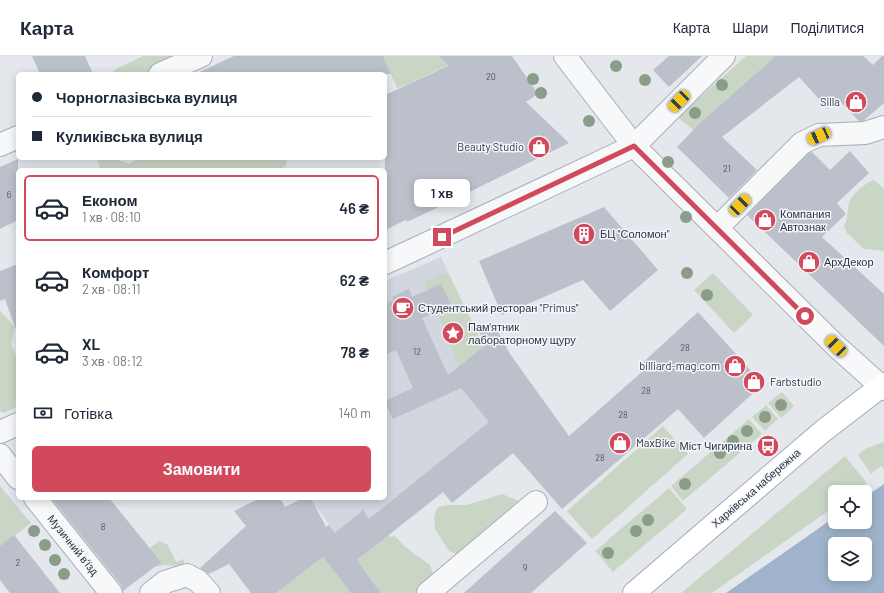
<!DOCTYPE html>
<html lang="uk">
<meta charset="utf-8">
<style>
body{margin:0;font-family:Barlow,sans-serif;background:#f6f6f7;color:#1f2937;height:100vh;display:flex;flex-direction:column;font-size:15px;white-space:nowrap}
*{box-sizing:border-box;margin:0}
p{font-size:13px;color:#747a83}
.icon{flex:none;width:22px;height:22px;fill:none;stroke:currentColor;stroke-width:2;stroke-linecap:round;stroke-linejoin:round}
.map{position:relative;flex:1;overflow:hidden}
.panel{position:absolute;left:16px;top:112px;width:371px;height:332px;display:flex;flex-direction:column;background:#fff;border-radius:6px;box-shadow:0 2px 10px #0003}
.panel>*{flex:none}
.top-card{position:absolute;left:16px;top:16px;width:371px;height:88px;border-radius:6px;box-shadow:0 2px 10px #0003;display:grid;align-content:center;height:88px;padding:0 16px;background:#fff}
.tools{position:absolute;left:828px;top:429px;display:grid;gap:8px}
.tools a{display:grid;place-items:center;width:44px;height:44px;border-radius:6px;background:#fff;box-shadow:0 2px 10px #0003;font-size:20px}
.end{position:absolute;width:18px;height:18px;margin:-9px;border:5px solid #d1495b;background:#fff;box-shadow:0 0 0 2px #fff}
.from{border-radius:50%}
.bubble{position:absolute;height:28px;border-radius:6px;background:#fff;box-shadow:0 2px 10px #0003;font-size:13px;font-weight:600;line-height:28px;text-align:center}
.car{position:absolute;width:12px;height:24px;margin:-12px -6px;border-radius:5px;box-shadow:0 0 3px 1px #0007;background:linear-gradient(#f5c518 24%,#345 0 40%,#f5c518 0 76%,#345 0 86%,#f5c518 0)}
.top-card b{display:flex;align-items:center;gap:14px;height:38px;font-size:15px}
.top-card b+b{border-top:1px solid #e0e1e3}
.top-card i{width:10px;height:10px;background:#1f2937}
ul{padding:7px 0 0;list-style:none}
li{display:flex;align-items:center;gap:12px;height:66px;margin:0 8px 6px;padding:0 8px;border:2px solid transparent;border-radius:6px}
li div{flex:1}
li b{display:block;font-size:15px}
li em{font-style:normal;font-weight:600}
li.active{border-color:#d1495b}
li>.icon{width:36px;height:36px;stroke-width:1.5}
.pay{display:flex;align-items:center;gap:10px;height:44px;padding:0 16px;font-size:15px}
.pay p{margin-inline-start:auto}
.cta{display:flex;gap:8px;margin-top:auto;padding:8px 16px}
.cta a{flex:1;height:46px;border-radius:6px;background:#d1495b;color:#fff;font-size:16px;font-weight:600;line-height:46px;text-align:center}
header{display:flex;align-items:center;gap:24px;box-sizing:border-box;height:56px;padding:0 20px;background:#fff;border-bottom:1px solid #e0e1e3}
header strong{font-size:19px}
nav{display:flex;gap:22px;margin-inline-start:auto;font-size:14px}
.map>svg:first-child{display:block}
.built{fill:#d2d6de}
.green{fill:#c9d6c5}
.water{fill:#9fb4cc;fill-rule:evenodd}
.building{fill:#bbc0ca}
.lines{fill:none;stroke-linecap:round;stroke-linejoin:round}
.minor-casing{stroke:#a9aeb7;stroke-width:24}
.major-casing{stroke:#a3abb8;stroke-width:24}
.minor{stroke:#f7f8fa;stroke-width:22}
.major{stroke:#fff;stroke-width:22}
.tree{fill:#899d89}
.route{stroke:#d1495b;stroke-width:5}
.labels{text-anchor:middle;stroke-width:3;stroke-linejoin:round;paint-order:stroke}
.number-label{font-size:9px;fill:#4f5766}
.poi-label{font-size:11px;fill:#2b3445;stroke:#f4f6f9;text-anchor:start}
.street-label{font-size:11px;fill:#2b3445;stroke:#f4f6f9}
</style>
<header>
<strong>Карта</strong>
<nav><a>Карта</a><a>Шари</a><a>Поділитися</a></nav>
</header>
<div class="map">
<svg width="884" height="537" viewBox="0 0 884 537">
<rect width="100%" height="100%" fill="#e4e7ec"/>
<path class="built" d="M441,201L497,324L530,371L443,436L357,504L335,477L310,442H385V225Z"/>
<path class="green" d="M143,0H173L172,5L143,18H114L113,15L116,13Z
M383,0H448L443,4L447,10L403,30L397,32Z
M746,0H777L693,74L678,61Z
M97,102H113L129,108L139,102H287L286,110L278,114H101L97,105Z
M874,124L884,133V195L864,193L847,177L844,171C848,163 847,155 849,147C853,136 864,128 874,124Z
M448,216L502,328L459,311L437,255L450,249L441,228L427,234L424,226Z
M713,217L753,259L734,277L694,234Z
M0,255L15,271L11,288L18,305V350L4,357L0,355Z
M782,336L794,350L781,362L768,347Z
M766,349L778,363L765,375L752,361Z
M749,363L762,378L683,445L671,430Z
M663,370L688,398L592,483L567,455Z
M884,386V413L881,410L871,418L858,399L867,392Z
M845,400L867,427L855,436H835V450L712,537H681Z
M0,430L31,467L0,491Z
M669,432L687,453L613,516L595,495Z
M502,438L517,444L521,449L459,499L449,495L435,473L434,460L438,451L449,449H467Z
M388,479L390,481L395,480L405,491L430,509L433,518L432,525L420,537H375L379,534L357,504Z
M159,485L168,489L176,506L184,503V508L181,511L165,509L154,511L150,492Z
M323,501L351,537H276Z"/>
<path class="water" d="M884,428V537H726L835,461V466H865V441ZM835,488H865V518H835Z"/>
<path class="building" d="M32,0H85L93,18H40Z
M234,0H383L391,18H195Z
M440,0H512L538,38L526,46L569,87L443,149L407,166L406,164L385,174V39L448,10Z
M669,0H702L669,31L653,14Z
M776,0H863L873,9L882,0H884V47L863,65H859L837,42L828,53L799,21L722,81L757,114L729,142L677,91L698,69Z
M850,95L869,117L837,147L846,158L822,181L884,238V290L747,159L809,97L812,96L830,114Z
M18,103V164L0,173V111Z
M604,151L658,214L610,255L583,224L502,259L479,205Z
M18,208V274H16L5,243L0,245V215Z
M441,228L451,249L422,262L448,319L486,289L479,276L494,268L510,298L569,380L643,315L639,310L698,256L763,328L704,382L678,353L562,453L513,397L452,447L443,436L357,504L381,537H351L323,501L276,537H251L229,508L209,518L200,512L246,470L234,455L260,442H280L285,451L303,442H311L326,471L329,469L335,477L363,454L369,463L489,366L461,332L393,363L385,346V345L413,332L396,294L385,299V248L394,244L392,241L409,233L412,241Z
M51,442H109L161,506L123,535L121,529Z
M555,455L587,487L531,537H464Z
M14,479L60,537H10L0,524V490Z"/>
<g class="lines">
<g class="minor-casing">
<path id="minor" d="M565,0L634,90L836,290L884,333
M160,18L201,0
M0,89L18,81
M717,172L802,87L819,79L865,77L884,71
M385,207L413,194L634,90L724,0
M0,376L18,368
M0,399L18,422
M35,442L111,537
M151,537L165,526L187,519L198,525L209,537
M428,537L536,446"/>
</g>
<g class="major-casing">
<path id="major" d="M634,537L823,375L884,328"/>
</g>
<use href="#minor" class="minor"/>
<use href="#major" class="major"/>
</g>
<g class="tree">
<circle cx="616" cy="10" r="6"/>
<circle cx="533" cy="23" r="6"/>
<circle cx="645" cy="24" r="6"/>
<circle cx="722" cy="29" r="6"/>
<circle cx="541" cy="37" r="6"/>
<circle cx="695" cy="57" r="6"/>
<circle cx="589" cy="65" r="6"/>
<circle cx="668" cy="106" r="6"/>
<circle cx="686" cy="161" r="6"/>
<circle cx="687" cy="217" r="6"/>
<circle cx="707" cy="239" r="6"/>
<circle cx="781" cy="349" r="6"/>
<circle cx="765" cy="361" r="6"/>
<circle cx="747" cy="375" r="6"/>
<circle cx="733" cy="385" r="6"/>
<circle cx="720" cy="397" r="6"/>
<circle cx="685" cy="428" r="6"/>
<circle cx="648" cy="464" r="6"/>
<circle cx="34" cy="475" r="6"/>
<circle cx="636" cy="475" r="6"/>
<circle cx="45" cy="489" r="6"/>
<circle cx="608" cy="497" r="6"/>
<circle cx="55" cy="504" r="6"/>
<circle cx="64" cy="518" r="6"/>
</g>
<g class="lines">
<path class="route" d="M442,181L634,90L805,260"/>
</g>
<defs>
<g id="shop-disc" transform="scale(1.15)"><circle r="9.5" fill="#d1495b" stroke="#f4f6f9"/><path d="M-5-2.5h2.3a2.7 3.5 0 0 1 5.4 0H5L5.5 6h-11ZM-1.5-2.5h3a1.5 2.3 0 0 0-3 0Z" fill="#fff"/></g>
<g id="building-disc" transform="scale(1.15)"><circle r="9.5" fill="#d1495b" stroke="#f4f6f9"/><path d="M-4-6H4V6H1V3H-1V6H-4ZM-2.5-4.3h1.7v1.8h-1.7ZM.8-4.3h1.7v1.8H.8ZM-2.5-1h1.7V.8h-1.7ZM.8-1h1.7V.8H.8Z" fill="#fff"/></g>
<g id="cafe-disc" transform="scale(1.15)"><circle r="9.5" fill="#d1495b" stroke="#f4f6f9"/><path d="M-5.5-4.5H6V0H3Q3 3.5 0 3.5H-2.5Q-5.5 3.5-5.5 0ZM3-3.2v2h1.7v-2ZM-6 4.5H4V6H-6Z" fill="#fff"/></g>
<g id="sight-disc" transform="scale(1.15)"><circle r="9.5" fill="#d1495b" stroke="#f4f6f9"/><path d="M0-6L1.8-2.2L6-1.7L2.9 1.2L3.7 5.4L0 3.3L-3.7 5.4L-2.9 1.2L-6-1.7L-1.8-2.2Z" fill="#fff"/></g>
<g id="bus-disc" transform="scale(1.15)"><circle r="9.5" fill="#d1495b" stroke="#f4f6f9"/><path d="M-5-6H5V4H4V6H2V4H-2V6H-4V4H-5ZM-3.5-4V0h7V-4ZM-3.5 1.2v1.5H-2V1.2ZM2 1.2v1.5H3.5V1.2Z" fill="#fff"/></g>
</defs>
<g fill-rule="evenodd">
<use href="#shop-disc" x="856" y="46"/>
<use href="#shop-disc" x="539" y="91"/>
<use href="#shop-disc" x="765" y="164"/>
<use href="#building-disc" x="584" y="178"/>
<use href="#shop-disc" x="809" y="206"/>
<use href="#cafe-disc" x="403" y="252"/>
<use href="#sight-disc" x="453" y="277"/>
<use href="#shop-disc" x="735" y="310"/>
<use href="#shop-disc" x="754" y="326"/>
<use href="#shop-disc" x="620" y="387"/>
<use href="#bus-disc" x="768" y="390"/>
</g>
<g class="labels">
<g class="number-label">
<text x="491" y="24">20</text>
<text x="727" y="116">21</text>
<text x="9" y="142">6</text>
<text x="685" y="295">28</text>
<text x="417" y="299">12</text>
<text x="646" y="338">28</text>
<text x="623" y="362">28</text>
<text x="600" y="405">28</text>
<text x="103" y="474">8</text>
<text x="18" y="510">2</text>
<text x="525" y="515">9</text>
</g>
<g class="poi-label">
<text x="840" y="50" text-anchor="end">Silla</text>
<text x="524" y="95" text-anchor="end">Beauty Studio</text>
<text x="780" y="162">Компания<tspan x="780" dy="13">Автознак</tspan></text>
<text x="600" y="182">БЦ "Соломон"</text>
<text x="824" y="210">АрхДекор</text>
<text x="418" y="256">Студентський ресторан "Primus"</text>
<text x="468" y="275">Пам'ятник<tspan x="468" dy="13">лабораторному щуру</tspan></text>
<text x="720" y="314" text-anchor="end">billiard-mag.com</text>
<text x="770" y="330">Farbstudio</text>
<text x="636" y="391">MaxBike</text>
<text x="752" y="394" text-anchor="end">Міст Чигирина</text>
</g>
<g class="street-label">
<text transform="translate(756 432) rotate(-41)" y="4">Харківська набережна</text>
<text transform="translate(73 489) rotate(51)" y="4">Музичний в'їзд</text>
</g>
</g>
</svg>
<div class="tools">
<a><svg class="icon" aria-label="locate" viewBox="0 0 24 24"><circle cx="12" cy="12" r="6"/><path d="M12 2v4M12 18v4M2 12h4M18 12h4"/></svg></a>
<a><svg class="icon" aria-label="layers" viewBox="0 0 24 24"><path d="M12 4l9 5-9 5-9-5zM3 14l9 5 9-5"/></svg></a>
</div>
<i class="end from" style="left:805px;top:260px"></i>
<i class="end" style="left:442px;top:181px"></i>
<div class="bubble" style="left:414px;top:123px;width:56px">1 хв</div>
<i class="car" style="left:679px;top:45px;rotate:225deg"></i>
<i class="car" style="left:819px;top:80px;rotate:246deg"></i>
<i class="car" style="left:740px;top:149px;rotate:45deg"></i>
<i class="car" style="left:836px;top:290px;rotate:315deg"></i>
<div class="top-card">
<b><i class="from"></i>Чорноглазівська вулиця</b>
<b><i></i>Куликівська вулиця</b>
</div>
<section class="panel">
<ul>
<li class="active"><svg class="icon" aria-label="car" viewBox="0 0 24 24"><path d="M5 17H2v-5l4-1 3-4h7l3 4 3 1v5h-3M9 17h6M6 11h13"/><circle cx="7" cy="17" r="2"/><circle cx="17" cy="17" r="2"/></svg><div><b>Економ</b><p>1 хв · 08:10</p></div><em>46 ₴</em></li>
<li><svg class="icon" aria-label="car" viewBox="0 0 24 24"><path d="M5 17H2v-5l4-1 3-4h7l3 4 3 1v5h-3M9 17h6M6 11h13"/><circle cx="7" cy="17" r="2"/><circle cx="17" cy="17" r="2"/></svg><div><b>Комфорт</b><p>2 хв · 08:11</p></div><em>62 ₴</em></li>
<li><svg class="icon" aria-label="car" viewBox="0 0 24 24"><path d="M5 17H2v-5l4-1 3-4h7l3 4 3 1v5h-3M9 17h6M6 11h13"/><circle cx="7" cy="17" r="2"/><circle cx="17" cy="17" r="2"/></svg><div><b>XL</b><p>3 хв · 08:12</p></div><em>78 ₴</em></li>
</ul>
<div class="pay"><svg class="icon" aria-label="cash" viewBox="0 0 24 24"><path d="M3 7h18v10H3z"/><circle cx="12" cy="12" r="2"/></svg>Готівка<p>140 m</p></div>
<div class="cta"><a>Замовити</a></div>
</section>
</div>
